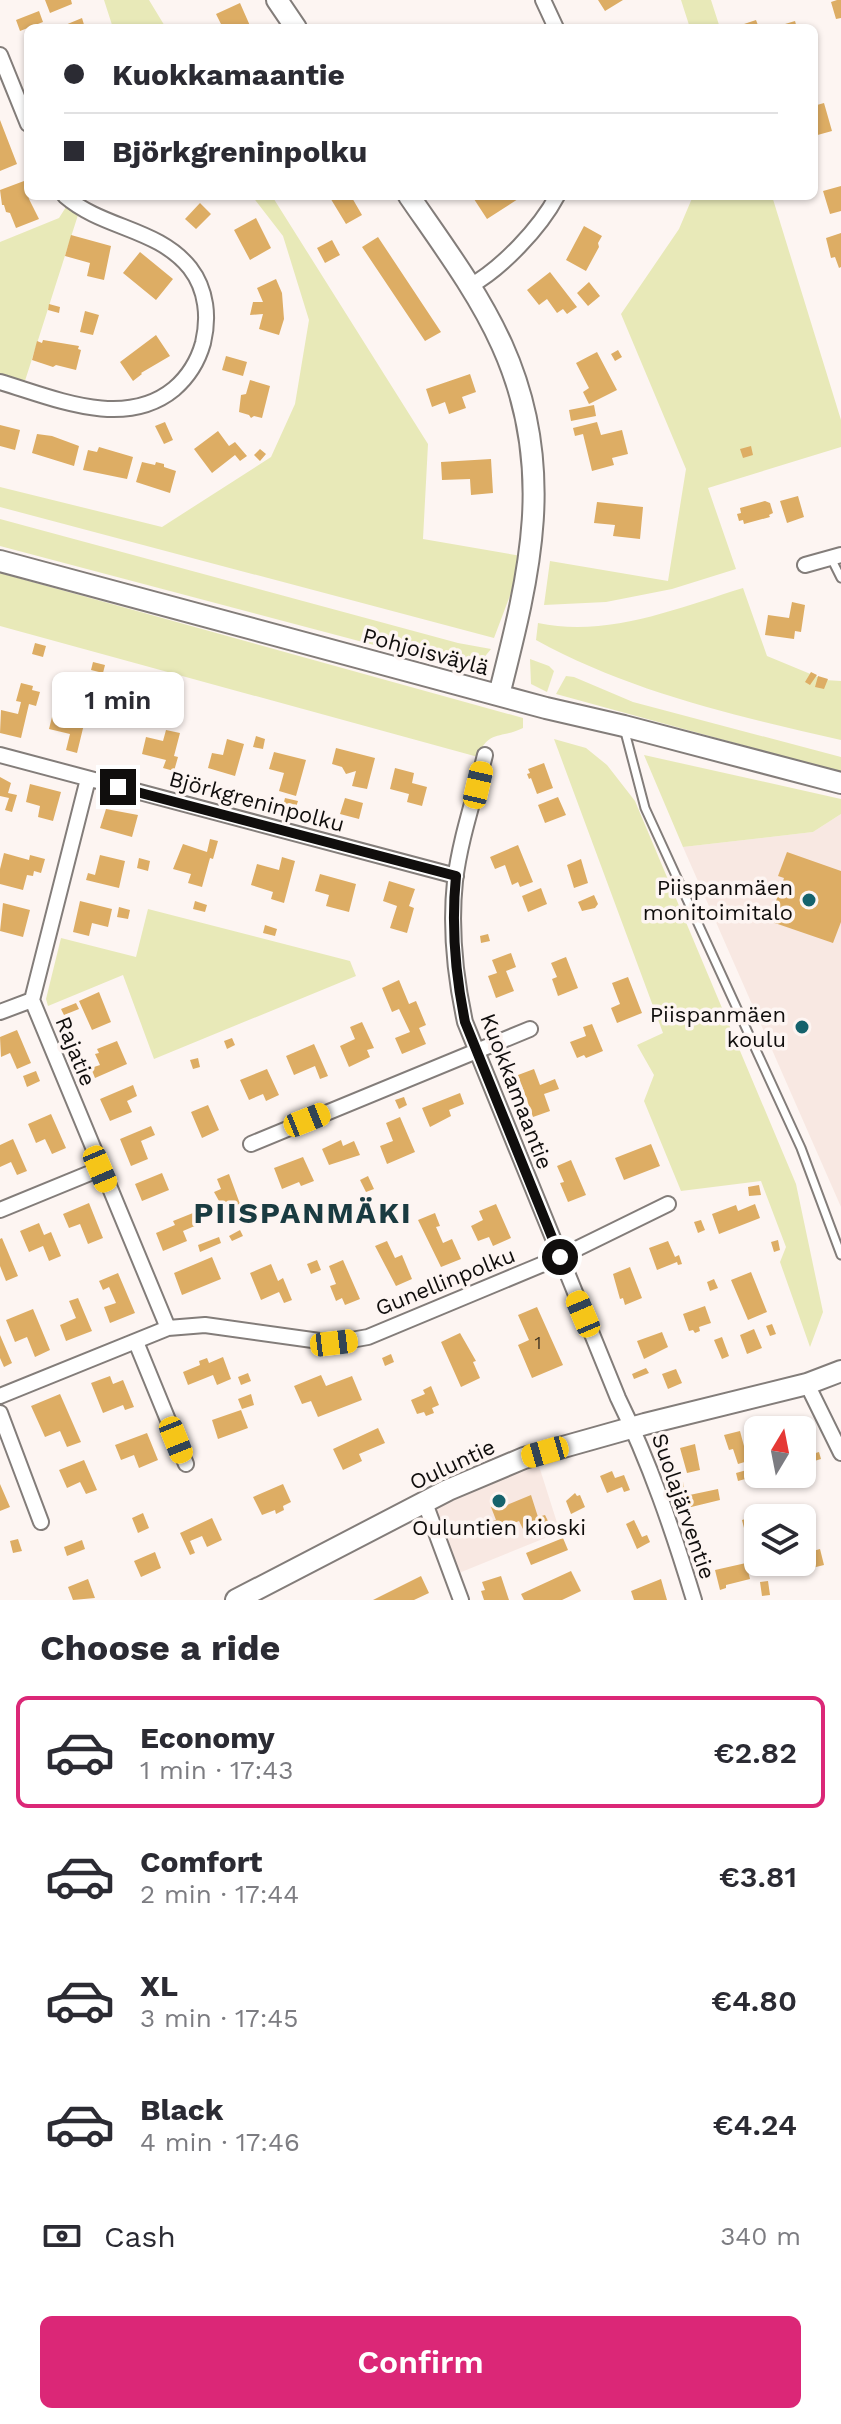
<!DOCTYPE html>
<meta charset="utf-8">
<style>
body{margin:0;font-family:"Work Sans",sans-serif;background:#f7f7f7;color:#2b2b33;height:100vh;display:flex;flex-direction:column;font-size:30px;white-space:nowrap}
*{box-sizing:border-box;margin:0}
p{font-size:26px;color:#7c7c81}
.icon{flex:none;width:44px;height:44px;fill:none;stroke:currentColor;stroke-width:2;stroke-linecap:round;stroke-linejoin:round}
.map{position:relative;height:1600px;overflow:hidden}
.panel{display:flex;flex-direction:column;background:#fff;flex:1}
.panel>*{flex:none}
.banner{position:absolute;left:24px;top:24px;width:794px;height:176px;border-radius:12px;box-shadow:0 2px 6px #0004;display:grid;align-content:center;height:176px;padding:0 40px;background:#fff}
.needle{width:52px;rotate:10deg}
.controls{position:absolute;left:744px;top:1416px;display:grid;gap:16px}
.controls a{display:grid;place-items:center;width:72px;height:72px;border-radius:12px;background:#fff;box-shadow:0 2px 6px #0004;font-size:40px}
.end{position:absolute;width:36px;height:36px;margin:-18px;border:10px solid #100e0d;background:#fff;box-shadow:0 0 0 4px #fff}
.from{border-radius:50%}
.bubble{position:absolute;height:56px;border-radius:12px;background:#fff;box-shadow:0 2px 6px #0004;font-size:26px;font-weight:600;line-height:56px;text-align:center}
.car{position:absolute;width:24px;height:48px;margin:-24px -12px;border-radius:10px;box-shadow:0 0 6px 2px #0007;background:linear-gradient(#f5c518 24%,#345 0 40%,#f5c518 0 76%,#345 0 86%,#f5c518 0)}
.banner b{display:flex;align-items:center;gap:28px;height:76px;font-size:30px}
.banner b+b{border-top:2px solid #e1e1e2}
.banner i{width:20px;height:20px;background:#2b2b33}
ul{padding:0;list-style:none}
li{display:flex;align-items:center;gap:24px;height:112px;margin:0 16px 12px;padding:0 24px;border:4px solid transparent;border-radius:12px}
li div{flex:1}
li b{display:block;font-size:30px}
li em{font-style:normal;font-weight:600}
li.current{border-color:#db2777}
li>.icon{width:72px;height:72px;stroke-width:1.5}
h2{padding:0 40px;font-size:36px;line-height:96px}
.pay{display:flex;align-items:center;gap:20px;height:88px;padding:0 40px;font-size:30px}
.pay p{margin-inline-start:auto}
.button{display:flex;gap:16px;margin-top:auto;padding:16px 40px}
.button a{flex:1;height:92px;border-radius:12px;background:#db2777;color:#fff;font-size:32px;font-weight:600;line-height:92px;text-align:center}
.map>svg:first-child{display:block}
.built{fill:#f8e8e2}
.green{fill:#e8e9b8}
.building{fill:#ddad64}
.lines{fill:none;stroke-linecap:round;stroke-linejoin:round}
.lane-casing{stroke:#837d7a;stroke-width:11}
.street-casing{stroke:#837d7a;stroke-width:18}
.secondary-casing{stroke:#837d7a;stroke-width:24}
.lane{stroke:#fff;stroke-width:7}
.street{stroke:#fff;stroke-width:14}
.secondary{stroke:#fff;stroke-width:20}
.route{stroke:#100e0d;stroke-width:10}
.poi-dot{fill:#15626c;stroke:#fdf5f2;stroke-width:3}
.labels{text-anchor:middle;stroke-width:7;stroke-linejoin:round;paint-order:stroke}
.number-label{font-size:18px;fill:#433623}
.street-label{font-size:22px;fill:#100e0d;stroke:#fdf5f2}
.poi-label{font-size:22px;fill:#100e0d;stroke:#fdf5f2;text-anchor:end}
.district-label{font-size:30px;font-weight:bold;letter-spacing:2px;fill:#1a3b41;stroke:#fdf5f2}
</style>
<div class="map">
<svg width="841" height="1600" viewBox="0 0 841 1600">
<rect width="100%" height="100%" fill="#fdf5f2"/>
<path class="built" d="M841,814V1207L683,847L813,832Z
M539,1466L560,1532L459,1573L435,1507L497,1478Z"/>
<path class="green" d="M104,0H149L166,28H113Z
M681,0H711L720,28H690Z
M252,196H272L428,444L423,539L521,556L514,585L494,638L0,507V487L162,527L271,457L295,404L309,320L283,236Z
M693,196H772L841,420V447L708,488L736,569L672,589L606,602L544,605L550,561L668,581L686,469L621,314L679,229Z
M66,207L78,215L24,384L0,377V242L59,218Z
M0,519L458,643L491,649L478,665L461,668L0,546Z
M0,573L523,718V728C501,739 487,730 478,757L0,626Z
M743,588L767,656L825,680L841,681V740C737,716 630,692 536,640L538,623C607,638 678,608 743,588Z
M530,659L549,666L554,671L547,692L531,684Z
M566,676L574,677L633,702L841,757V772L556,694Z
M554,739L586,748L607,765L635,801L796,1184L823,1312L810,1347L780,1262L786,1247L761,1181L681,1191L644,1101L654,1075L637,1045L663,1033Z
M644,755L841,799V814L813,832L683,847Z
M148,909L350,961L356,976L154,1059L123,975L48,1006L46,999L61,938L136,957Z"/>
<path class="building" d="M45,0H71L72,4L50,13Z
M598,0H623L605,11Z
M837,0H841V18L836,19L831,2Z
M240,3L251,28H223L216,14Z
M39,11L43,22L20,31L16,20Z
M82,18L85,28H58Z
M756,20L759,28H735V27Z
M795,21L797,28H775V27Z
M814,98L817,105L824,103L832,131L814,136Z
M0,120L17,164L0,171Z
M24,181L29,199L39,219L16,228L10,213L6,212L4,205H2L0,190Z
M841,186V211L830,214L823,191Z
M329,196H351L362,215L346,224Z
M472,196H517L518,199L487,219Z
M200,203L211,214L196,229L185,219Z
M256,218L271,248L250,260L234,230Z
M584,226L602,236L598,243L599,247L586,271L566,260Z
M841,233V267L839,268L835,257L831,258L826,238Z
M71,235L111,246L104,280L87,276L90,263L65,256Z
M378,237L441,332L425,341L362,247Z
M332,240L340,255L325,263L317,248Z
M140,252L173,279L156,300L123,273Z
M550,272L577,307L567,314L563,309L557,313L547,299L539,305L527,290Z
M276,279L282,293L284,319L279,335L259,329L263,314L250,315L253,302H263L257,288Z
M589,282L600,296L588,306L577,293Z
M49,304L60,307L59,313L48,310Z
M85,311L99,315L93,335L80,332Z
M156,335L170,356L141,373L142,374L133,381L120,362Z
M43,340L79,346L78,349L81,350L76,370L56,365L53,367L32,360L37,341L42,343Z
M618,350L622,357L615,361L611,354Z
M597,352L617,390L589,404L583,392L589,388L576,363Z
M226,356L247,362L243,376L222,370Z
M470,374L476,392L462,397L466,408L449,414L445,402L432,407L426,389Z
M250,380L270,386L262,418L254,416L251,418L249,415L239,412L241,395L246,394Z
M594,405L596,416L571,421L569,410Z
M165,422L173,440L164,444L155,426Z
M597,422L601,435L622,430L628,454L612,458L614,465L592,471L583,434L575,436L573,428Z
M0,425L20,430L15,450L0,446Z
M218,431L229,446L235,442L247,456L240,461L235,455L212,473L194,449Z
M37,434L52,436L79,446L74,466L32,453Z
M751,446L753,455L743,458L740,449Z
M99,447L133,457L127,479L83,470L88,450L97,452Z
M260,449L266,454L260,461L254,455Z
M491,459L493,493L471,495L470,479L442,480L441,462Z
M142,462L155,465L156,462L164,464V467L176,471L170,493L136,482Z
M798,496L804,517L787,523L780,501Z
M765,501L770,503L773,513L769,515L770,517L744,524L743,520L739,521L737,514L741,513L740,508Z
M597,502L643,507L640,539L613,536L615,525L594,523Z
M792,602L805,605L801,632L795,631L794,639L765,635L768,615L789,618Z
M35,643L46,646L43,657L32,654Z
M93,662L105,665L103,673L91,670Z
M811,672L817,675L810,685L805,682Z
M818,676L828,679L824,689L815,687Z
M21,683L33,686L32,690L40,692L36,706L29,704L21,738L0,733L1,710L18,714L21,702L16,701Z
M54,709L83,716L82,720H85L77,753L66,750L70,734L49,729Z
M166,730L180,733L174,756L178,757L174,771L163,768L166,760L142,754L146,737L163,741Z
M256,736L265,739L263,749L253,747Z
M227,739L244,744L235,776L208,768L212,753L223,755Z
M336,748L375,758L367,789L352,786L356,771L346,774L342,767L332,764Z
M274,752L306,760L296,796L279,791L284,773L269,769Z
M544,763L553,788L537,794L531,778L529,779L527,774L530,773L528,769Z
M395,768L414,773L412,783L427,787L422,806L407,802L409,794L390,789Z
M0,777L11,783L8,793L17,795L12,812L5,810L9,798L0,796Z
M30,784L61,792L53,821L38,817L40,806L26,802Z
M558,797L566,815L545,823L538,805Z
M285,798L298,801L294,813L282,810Z
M345,798L363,803L359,819L340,814Z
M106,809L138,815L132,837L100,828Z
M210,839L218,841L213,859L210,858L202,887L188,883L191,874L173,869L183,844L207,852Z
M518,845L533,882L520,887L518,882L512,885L505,865L495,869L490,857Z
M787,852L841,871V922L833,943L769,921L784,878L778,876Z
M4,853L29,860L30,855L45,859L41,873L34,871L33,876L27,875L23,890L0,884V869Z
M100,855L125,861L119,888L86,880L88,873L95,875Z
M282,857L295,861L284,903L271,899L273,892L251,885L257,864L279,870Z
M139,858L150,861L148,871L137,868Z
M581,859L588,883L574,888L567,865Z
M320,874L356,884L349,912L326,906L329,895L315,891Z
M389,881L415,889L409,906L414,908L407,933L390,928L397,906L383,901Z
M541,888L547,904L528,912L522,896Z
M594,895L598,904L595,908L582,911L578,902Z
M80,901L112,909L108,927L92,923L89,936L73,932Z
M195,901L207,905L205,912L193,909Z
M3,903L30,910L23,937L0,931Z
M119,907L130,910L128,919L117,917Z
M265,925L277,929L275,936L263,933Z
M488,934L490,941L481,943L480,936Z
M511,953L516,967L506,971L514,991L496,998L488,976L497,973L492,960Z
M566,957L578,988L558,996L552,979L557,977L551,963Z
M628,977L642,1013L617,1023L611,1008L620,1004L612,983Z
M399,980L409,1004L416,1001L426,1025L419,1028L426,1044L402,1054L395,1038L410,1032L399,1009L392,1012L382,988Z
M99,992L111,1022L92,1030L79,1001Z
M76,1003L79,1009L64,1015L61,1009Z
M362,1022L374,1048L367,1050L370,1057L349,1067L340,1046L355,1039L350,1027Z
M592,1024L603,1051L586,1058L584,1055L577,1058L570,1042L586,1036L583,1027Z
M17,1030L31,1063L17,1069L10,1053L1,1057L0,1037Z
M232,1038L235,1045L227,1049L224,1041Z
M117,1041L127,1064L95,1078L91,1068L100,1065L95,1054L99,1053L97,1049Z
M314,1044L328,1076L320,1079L315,1066L294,1075L286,1056Z
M198,1058L200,1067L193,1069L190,1060Z
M267,1069L279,1095L266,1101L263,1094L249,1100L240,1080Z
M534,1069L540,1085L555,1079L559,1089L544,1094L550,1111L533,1117L518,1075Z
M36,1071L40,1081L27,1087L23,1076Z
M133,1085L137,1096L127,1101L132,1112L110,1121L100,1099Z
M460,1093L464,1104L449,1110L451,1116L430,1127L422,1108Z
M404,1097L407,1105L399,1109L395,1100Z
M208,1105L219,1130L202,1138L191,1112Z
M51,1114L66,1148L52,1154L45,1139L36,1143L28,1124Z
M400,1117L415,1152L387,1164L380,1146L393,1141L386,1123Z
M151,1126L155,1135L141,1141L148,1159L131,1166L120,1139Z
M13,1139L27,1171L17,1175L11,1162L0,1167V1145Z
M341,1140L343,1146L354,1141L360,1155L329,1165L322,1149Z
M651,1144L660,1166L624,1180L615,1158Z
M303,1157L314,1181L301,1186L299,1182L282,1189L274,1168Z
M571,1160L586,1195L568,1202L560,1183L564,1182L557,1166Z
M162,1173L169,1190L142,1201L135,1184Z
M229,1174L240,1204L224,1210L214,1192L221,1189L217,1179Z
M368,1176L374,1189L366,1192L360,1180Z
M759,1185L761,1195L749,1196L748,1187Z
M89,1203L103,1238L88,1244L80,1224L69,1228L63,1214Z
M496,1204L511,1238L493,1246L489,1237L478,1241L471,1226L483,1220L479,1211Z
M755,1204L760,1218L719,1234L712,1214L736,1205L738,1211Z
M193,1213L197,1225L183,1231L187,1241L163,1251L156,1233L175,1225L173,1221Z
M435,1213L440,1226L436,1227L443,1243L452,1239L461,1259L441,1267L418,1220Z
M701,1220L705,1230L698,1233L694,1222Z
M39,1223L44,1235L51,1232L61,1256L49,1261L43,1246L29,1252L20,1231Z
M240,1230L243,1236L232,1241L229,1236Z
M219,1237L221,1243L200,1252L198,1245Z
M2,1238L18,1276L6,1281L0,1266V1239Z
M778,1240L780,1250L774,1252L771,1242Z
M387,1241L395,1258L402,1255L412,1279L396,1286L375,1246Z
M668,1241L675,1257L679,1255L682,1264L678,1265L677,1262L657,1270L649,1248Z
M212,1257L221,1279L182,1295L174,1273Z
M317,1260L321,1270L311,1274L307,1264Z
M343,1260L360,1299L345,1305L342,1298L336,1301L330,1286L336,1284L329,1266Z
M271,1264L278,1281L283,1278L292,1300L284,1303L279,1292L261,1300L250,1273Z
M630,1267L642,1298L625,1305L623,1298L620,1299L613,1274Z
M751,1272L767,1312L748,1320L731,1280Z
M118,1273L135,1313L110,1323L104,1307L116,1303L109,1287L103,1290L99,1281Z
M714,1279L718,1288L710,1291L707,1282Z
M78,1298L92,1331L66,1341L60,1325L76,1318L69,1301Z
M705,1306L711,1323L699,1327L700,1331L695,1333L693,1330L689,1331L683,1314Z
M537,1307L563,1365L532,1378L518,1345L529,1340L518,1315Z
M33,1309L50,1350L35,1357L27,1337L15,1342L6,1320Z
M772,1324L776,1334L770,1336L766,1326Z
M754,1329L762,1348L747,1354L740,1335Z
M662,1332L668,1347L644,1359L637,1341Z
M460,1333L476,1361L473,1362L480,1378L461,1387L441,1342Z
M0,1335L12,1363L4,1367L0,1358Z
M722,1337L729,1356L722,1359L714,1340Z
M391,1354L394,1362L385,1366L382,1358Z
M223,1357L231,1379L217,1385L213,1375L188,1385L183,1372L200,1365L199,1361L207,1358L209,1363Z
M646,1368L649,1373L634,1379L632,1374Z
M676,1369L682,1383L668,1389L662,1374Z
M248,1373L251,1381L241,1385L238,1377Z
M321,1375L326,1386L352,1376L362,1400L318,1417L311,1401L302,1404L294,1386Z
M110,1376L113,1384L123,1380L134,1407L125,1410L123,1405L103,1413L91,1383Z
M431,1386L439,1405L432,1408L434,1413L426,1416L424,1412L417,1414L411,1400L425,1394L423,1390Z
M60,1394L81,1442L67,1447L60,1431L45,1437L31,1406Z
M251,1394L254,1405L242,1409L238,1399Z
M241,1410L248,1428L218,1439L212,1420Z
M782,1420L785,1430H766L765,1425Z
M378,1428L385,1443L359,1454L362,1461L343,1470L333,1449Z
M740,1431L748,1461L738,1464L733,1449L729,1450L724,1435Z
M147,1433L158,1460L139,1468L134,1455L121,1460L115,1445Z
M695,1444L700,1470L687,1473L680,1448Z
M819,1452L821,1459L811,1462L809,1455Z
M84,1460L97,1490L86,1494L80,1482L67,1488L59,1470Z
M754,1468L756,1476L738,1481L736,1473Z
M612,1471L615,1478L624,1475L630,1490L624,1492L622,1487L607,1493L600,1476Z
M683,1482L684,1489L674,1492L672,1485Z
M0,1484L10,1507L0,1511Z
M283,1484L291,1502L283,1506L284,1510L276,1514L275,1510L262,1515L253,1497Z
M718,1489L720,1500L683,1509L680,1497Z
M575,1493L577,1496L580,1495L585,1507L571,1514L566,1501Z
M531,1495L538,1517L545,1515L550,1525L526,1535L519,1521L500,1529L499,1525L496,1526L493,1521L496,1520L491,1507L505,1501L507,1505Z
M764,1509L767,1518H758V1537L747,1540L742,1520L756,1516L754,1512Z
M143,1513L149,1528L138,1533L132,1518Z
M212,1518L222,1540L207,1547L202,1536L190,1541L195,1553L190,1555L180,1533Z
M634,1520L642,1537L647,1535L650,1542L637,1549L626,1524Z
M563,1538L568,1550L531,1565L526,1553Z
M18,1539L22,1551L13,1553L10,1541Z
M82,1540L85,1549L67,1556L64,1547Z
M820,1549L824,1565L812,1568L813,1572L806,1574L802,1554Z
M155,1552L161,1568L141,1577L134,1561Z
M746,1563L750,1579L726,1585V1588L720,1590L715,1570Z
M571,1571L581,1591L562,1600H524L521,1594Z
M421,1576L429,1593L414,1600H373Z
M501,1576L509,1600H484L481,1591L485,1590L482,1582Z
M88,1579L95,1598L73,1600L68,1587Z
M661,1579L667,1600H634L631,1591Z
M768,1581L770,1595L762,1596L760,1582Z"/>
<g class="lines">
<g class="lane-casing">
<path id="lane" d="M831,558L841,578
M624,728L645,808L801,1148L841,1255"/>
</g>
<g class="street-casing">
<path id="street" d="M543,0L556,28
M0,55L28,124
M470,286C502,268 540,228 557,196
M0,382C54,398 124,430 174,389C188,377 198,361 203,343C209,318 207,290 190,268C158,228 103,229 65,196
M805,565L841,555
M0,755L456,876
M485,755C475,796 460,839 455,881C450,928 455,976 465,1022L618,1398C650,1463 673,1531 694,1600
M88,779L32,1000L168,1328
M0,1012L32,1000
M251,1144L530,1029
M0,1210L100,1169
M136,1342L186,1464
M807,1384L841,1453
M0,1396L168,1328L205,1325L334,1343L368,1337L560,1257L668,1204
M0,1413L41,1522
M425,1503L461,1600"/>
</g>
<g class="secondary-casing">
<path id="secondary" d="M277,0L296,28
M409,196C442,244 478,292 502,345C557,467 530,573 499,695
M0,561L546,708L624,726L841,783
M236,1600L448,1490L524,1458L645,1424L807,1384L841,1371"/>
</g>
<use href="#lane" class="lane"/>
<use href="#street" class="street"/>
<use href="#secondary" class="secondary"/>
</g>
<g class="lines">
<path class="route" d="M118,787L456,876C451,926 455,973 465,1022L560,1257"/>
</g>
<g class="poi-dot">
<circle cx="809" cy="900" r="8"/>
<circle cx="802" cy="1027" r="8"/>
<circle cx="499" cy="1501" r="8"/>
</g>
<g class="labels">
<g class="number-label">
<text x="538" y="1349">1</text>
</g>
<g class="street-label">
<text transform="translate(426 651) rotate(15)" y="8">Pohjoisväylä</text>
<text transform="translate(257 801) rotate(15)" y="8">Björkgreninpolku</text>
<text transform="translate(76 1051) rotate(68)" y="8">Rajatie</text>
<text transform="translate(517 1091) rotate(69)" y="8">Kuokkamaantie</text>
<text transform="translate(445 1281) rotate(-22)" y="8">Gunellinpolku</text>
<text transform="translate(452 1464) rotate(-25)" y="8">Ouluntie</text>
<text transform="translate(684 1506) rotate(71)" y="8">Suolajärventie</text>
</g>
<g class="poi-label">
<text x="793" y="895">Piispanmäen<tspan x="793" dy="25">monitoimitalo</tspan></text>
<text x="786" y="1022">Piispanmäen<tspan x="786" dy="25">koulu</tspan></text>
<text x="499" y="1535" text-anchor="middle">Ouluntien kioski</text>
</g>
<g class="district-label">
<text x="303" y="1223">PIISPANMÄKI</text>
</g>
</g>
</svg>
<div class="controls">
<a><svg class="needle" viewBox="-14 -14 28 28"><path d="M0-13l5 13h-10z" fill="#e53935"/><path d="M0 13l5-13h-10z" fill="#7c7c81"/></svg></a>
<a><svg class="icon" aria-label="layers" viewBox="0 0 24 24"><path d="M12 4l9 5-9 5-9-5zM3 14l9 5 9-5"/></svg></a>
</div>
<i class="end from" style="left:560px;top:1257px"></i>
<i class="end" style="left:118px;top:787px"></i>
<div class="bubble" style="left:52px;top:672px;width:132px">1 min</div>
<i class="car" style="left:478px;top:785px;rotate:13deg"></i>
<i class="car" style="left:307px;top:1120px;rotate:68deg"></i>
<i class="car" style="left:100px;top:1169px;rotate:157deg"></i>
<i class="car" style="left:583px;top:1314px;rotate:337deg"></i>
<i class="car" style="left:334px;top:1343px;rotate:83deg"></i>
<i class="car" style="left:176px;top:1440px;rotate:158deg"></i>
<i class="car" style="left:545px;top:1452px;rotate:254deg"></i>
<div class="banner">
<b><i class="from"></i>Kuokkamaantie</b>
<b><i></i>Björkgreninpolku</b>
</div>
</div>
<section class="panel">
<h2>Choose a ride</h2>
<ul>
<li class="current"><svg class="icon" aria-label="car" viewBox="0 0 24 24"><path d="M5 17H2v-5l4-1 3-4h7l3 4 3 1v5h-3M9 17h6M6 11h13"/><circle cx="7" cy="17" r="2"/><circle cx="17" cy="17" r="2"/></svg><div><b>Economy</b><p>1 min · 17:43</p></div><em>€2.82</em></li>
<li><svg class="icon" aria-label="car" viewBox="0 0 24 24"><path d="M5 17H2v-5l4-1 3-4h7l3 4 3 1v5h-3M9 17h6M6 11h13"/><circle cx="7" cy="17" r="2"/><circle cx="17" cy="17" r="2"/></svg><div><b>Comfort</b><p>2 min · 17:44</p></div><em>€3.81</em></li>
<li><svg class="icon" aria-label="car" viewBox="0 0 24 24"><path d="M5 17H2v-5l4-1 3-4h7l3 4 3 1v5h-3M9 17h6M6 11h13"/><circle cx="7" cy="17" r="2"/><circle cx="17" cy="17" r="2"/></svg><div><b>XL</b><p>3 min · 17:45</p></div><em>€4.80</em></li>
<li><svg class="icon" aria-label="car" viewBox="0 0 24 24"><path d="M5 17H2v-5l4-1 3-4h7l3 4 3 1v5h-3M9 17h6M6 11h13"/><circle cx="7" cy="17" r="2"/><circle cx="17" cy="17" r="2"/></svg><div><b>Black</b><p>4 min · 17:46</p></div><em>€4.24</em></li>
</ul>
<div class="pay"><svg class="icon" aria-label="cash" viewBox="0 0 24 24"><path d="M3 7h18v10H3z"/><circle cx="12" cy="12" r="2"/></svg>Cash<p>340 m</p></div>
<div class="button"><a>Confirm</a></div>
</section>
